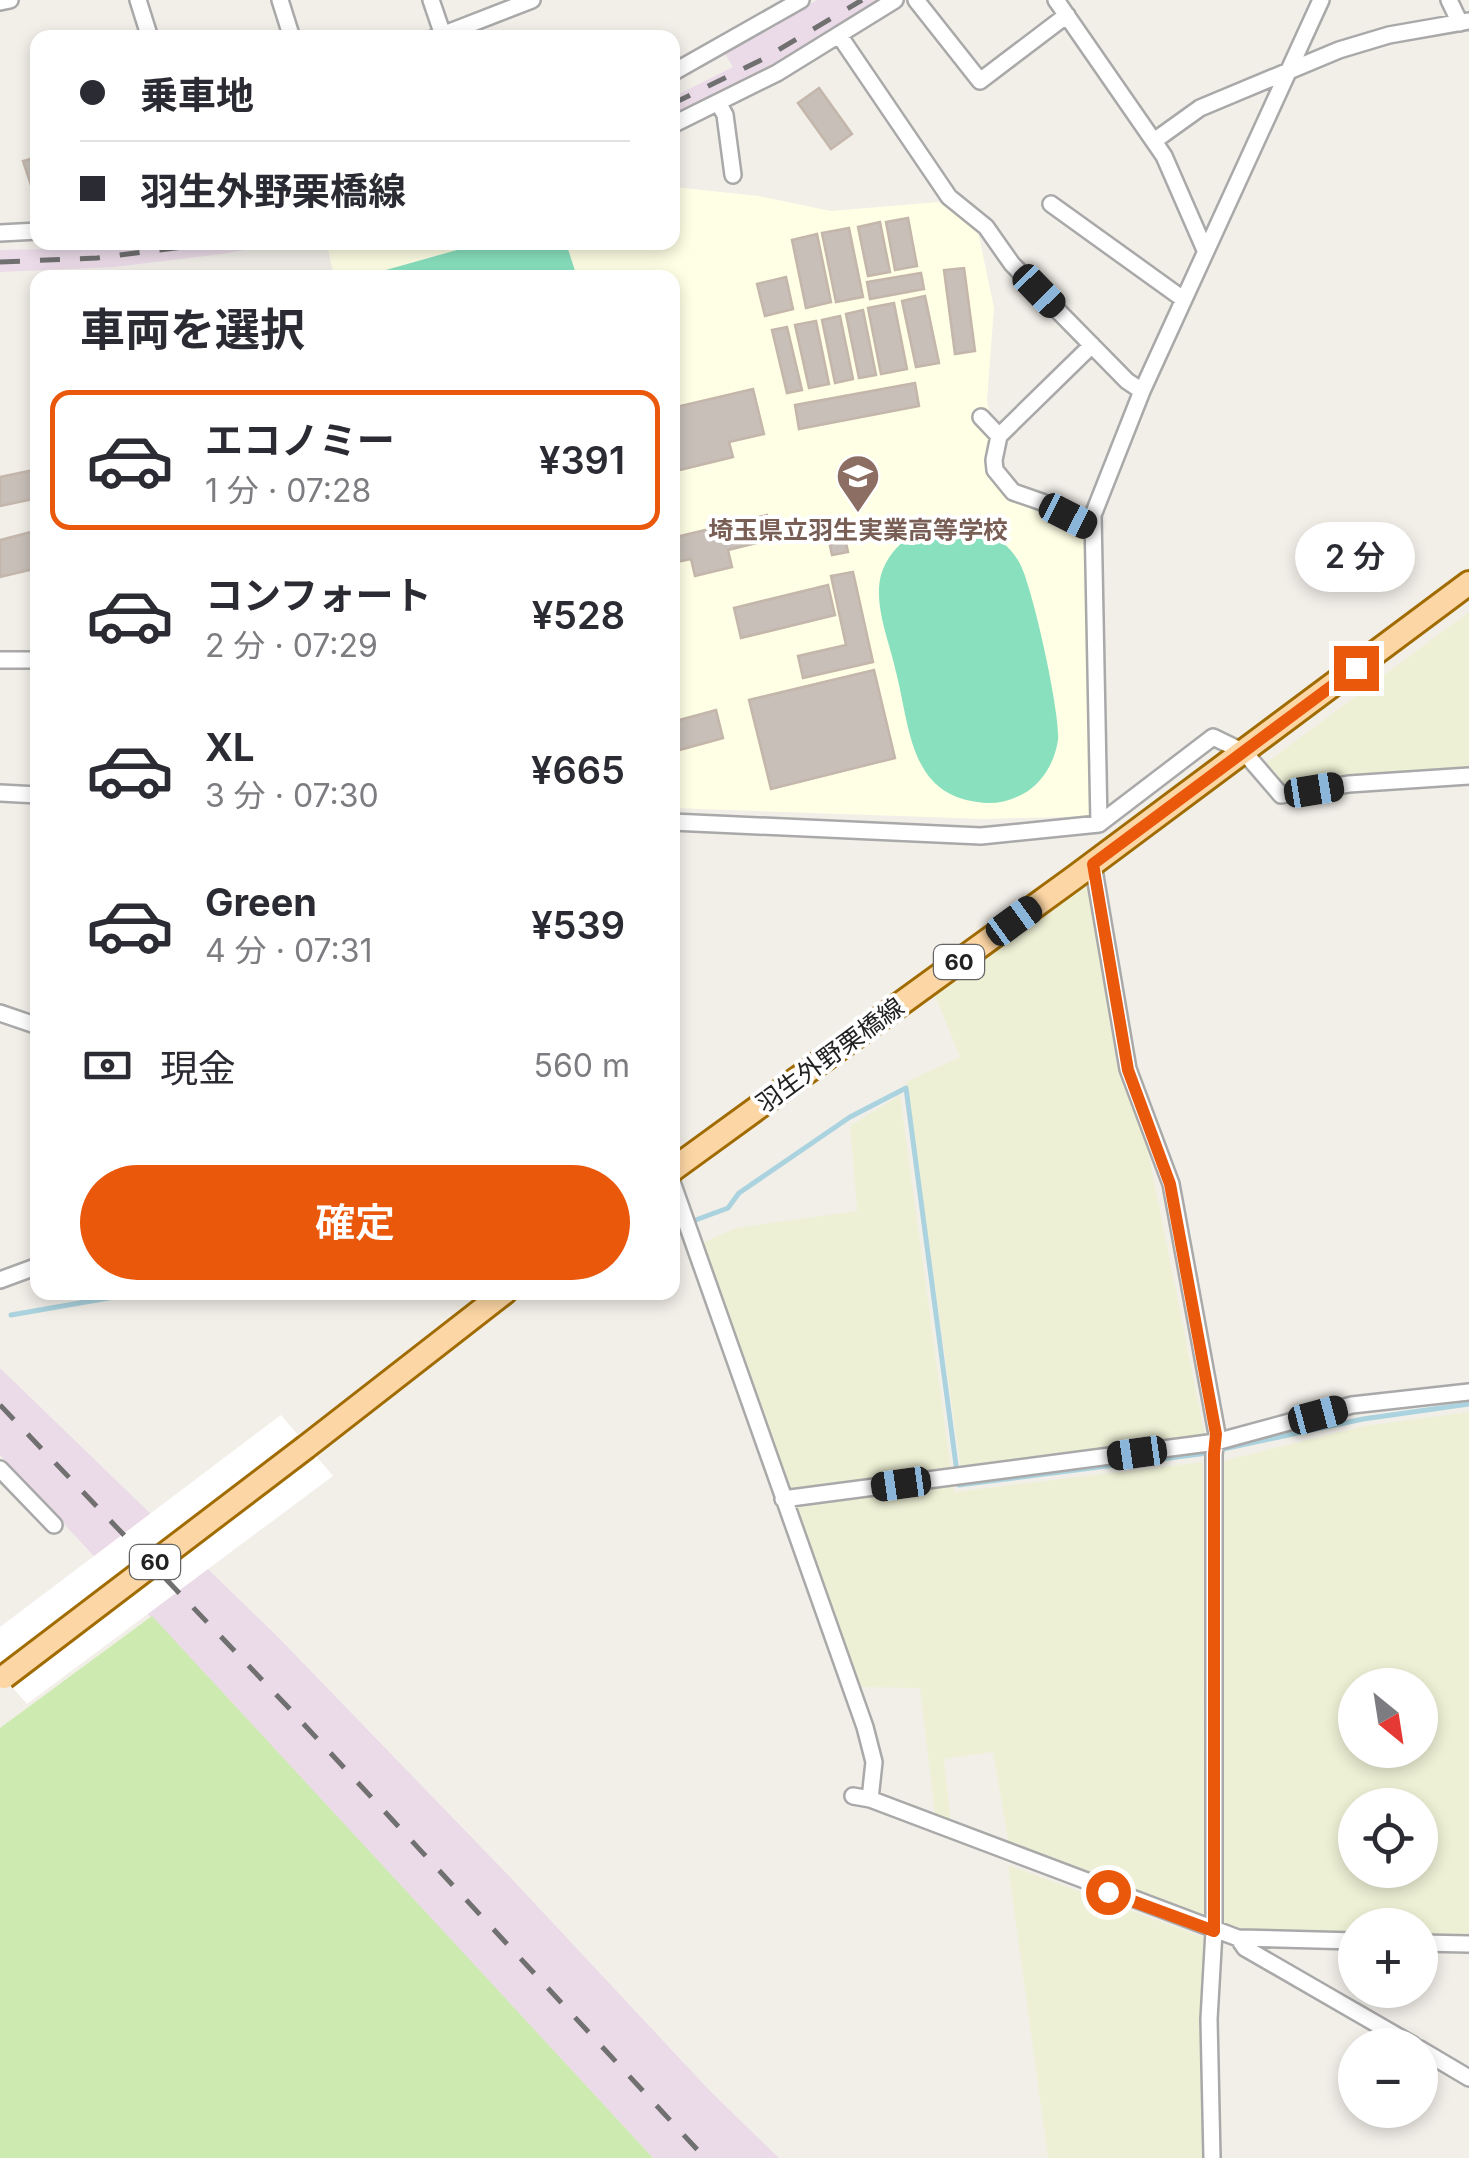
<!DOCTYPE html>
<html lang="ja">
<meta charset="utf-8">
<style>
body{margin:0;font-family:Inter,"Noto Sans JP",sans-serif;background:#f2f2f3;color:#2b2b33;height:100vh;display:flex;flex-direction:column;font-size:38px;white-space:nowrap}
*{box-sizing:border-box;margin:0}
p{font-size:32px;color:#7c7c81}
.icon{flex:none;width:55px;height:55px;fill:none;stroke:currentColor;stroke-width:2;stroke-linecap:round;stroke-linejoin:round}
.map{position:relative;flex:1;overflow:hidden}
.drawer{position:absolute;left:30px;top:270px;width:650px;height:1030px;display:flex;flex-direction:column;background:#fff;border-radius:20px;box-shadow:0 5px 15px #0003}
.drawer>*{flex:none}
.top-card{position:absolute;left:30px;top:30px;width:650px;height:220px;border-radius:20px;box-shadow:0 5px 15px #0003;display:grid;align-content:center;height:220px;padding:0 50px;background:#fff}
.needle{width:65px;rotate:150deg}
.controls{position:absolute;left:1338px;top:1668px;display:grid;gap:20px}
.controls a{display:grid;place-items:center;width:100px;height:100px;border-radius:50%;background:#fff;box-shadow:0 5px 15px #0003;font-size:50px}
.end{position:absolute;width:45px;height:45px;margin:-22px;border:12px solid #ea580c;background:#fff;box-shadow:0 0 0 5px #fff}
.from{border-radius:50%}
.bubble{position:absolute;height:70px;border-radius:35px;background:#fff;box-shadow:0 5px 15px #0003;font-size:32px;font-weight:600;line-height:70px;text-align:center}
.car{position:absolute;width:30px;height:60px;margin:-30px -15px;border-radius:12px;box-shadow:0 0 8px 2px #0007;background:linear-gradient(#222 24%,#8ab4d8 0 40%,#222 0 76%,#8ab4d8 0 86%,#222 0)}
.top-card b{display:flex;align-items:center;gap:35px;height:95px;font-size:38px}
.top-card b+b{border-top:2px solid #e1e1e2}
.top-card i{width:25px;height:25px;background:#2b2b33}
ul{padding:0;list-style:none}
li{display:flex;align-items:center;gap:30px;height:140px;margin:0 20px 15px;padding:0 30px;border:5px solid transparent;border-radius:20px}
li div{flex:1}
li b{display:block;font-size:38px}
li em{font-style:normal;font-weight:600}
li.current{border-color:#ea580c}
li>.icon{width:90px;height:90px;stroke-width:1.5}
h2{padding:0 50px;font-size:45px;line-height:120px}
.pay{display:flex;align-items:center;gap:25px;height:110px;padding:0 50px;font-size:38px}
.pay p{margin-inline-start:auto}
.primary-button{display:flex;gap:20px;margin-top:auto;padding:20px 50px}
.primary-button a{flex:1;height:115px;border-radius:60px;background:#ea580c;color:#fff;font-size:40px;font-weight:600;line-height:115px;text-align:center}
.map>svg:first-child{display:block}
.industrial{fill:#ebdbe8}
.education{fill:#ffffe5}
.farmland{fill:#eef0d5;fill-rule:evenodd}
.grass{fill:#cdebb0}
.pitch{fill:#88e0be}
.pier{fill:#fff}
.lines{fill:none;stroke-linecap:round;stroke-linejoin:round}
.stream{stroke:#aad3df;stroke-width:5}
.building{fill:#c7bfb8;stroke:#c4b6ab;stroke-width:2.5}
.minor-casing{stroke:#a9a9a9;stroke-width:20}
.primary-casing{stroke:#a06b00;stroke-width:28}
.minor{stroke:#fff;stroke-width:15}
.primary{stroke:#fcd6a4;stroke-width:22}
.rail{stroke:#707070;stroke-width:5;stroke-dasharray:20 20;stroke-linecap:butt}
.primary-bridge-casing{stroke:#a06b00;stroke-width:28;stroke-linecap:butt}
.primary-bridge{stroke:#fcd6a4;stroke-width:22}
.route{stroke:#ea580c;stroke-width:12}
.labels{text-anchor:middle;stroke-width:8;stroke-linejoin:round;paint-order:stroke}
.shield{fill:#fff;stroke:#646464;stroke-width:2.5}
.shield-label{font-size:22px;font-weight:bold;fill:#222}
.education-label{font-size:25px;font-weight:bold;fill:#785e54;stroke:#fff}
.street-label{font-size:25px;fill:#222;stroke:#fff}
</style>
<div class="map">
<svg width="1469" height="2158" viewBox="0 0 1469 2158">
<rect width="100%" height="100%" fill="#f2efe9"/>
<path class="industrial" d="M817,0H881L746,81L673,118V97L733,67L725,54Z
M160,242L285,243L222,254L114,267L0,272V250L100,248Z
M0,1368L276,1635L509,1876L710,2091L779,2158H653L0,1455Z"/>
<path class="education" d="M673,187L759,196L831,211L938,202L976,222L994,308L987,400L1004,492L1085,537L1097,816L984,819L673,808L672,278L334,277L328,249L348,242H672Z"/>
<path class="farmland" d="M1469,612V773L1281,789L1262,766Z
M1087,879L1116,1061L1142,1121L1205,1436L961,1470L906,1082L960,1057L932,988Z
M900,1095L954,1492L1203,1462L1204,1917L1009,1845L993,1752L944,1759L951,1824L935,1815L920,1688L857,1687L702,1243L736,1228L857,1211L850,1126Z
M1469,1412V1937L1420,1936V1925H1355V1934L1224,1931L1223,1461L1364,1426ZM1355,1685H1420V1750H1355ZM1355,1805H1420V1870H1355Z
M1008,1865L1205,1938L1202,2158H1048Z"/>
<path class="grass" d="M152,1616L653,2158H0V1728Z"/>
<path class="pitch" d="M482,243H566L577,277H361Z
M957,521C982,527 1006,539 1019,562C1032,583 1061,716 1058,740C1055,760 1045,779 1028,791C1012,801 995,805 977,802C909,793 910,726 896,672C890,643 873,605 881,575C891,542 925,522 957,521Z"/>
<path class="pier" d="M281,1415L333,1476L27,1704L0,1673V1627Z"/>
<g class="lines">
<path class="stream" d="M693,1221L728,1208L739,1193L850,1117L906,1088L956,1465
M11,1315L143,1292
M959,1482V1485L1200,1454L1363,1419L1469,1404"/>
</g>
<path class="building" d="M819,88L852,134L831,149L798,103Z
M38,157V183L31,185L23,161Z
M908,218L917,266L895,270L886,222Z
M880,222L890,272L868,276L858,227Z
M849,228L863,297L836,302L822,233Z
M817,234L831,302L806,308L792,240Z
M964,268L975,351L955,354L944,270Z
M921,273L924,289L870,299L867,282Z
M786,277L793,309L765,316L757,284Z
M925,296L939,363L916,367L902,301Z
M894,303L907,369L881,374L868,308Z
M863,310L876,375L859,378L846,314Z
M840,316L853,379L835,383L822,320Z
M816,321L829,384L809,388L795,325Z
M787,327L802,390L787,393L772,330Z
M915,383L919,406L799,429L795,405Z
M753,389L764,434L729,442L733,457L672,472V408Z
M38,469V498L0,506V477Z
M767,515L773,539L728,550L732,567L695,576L691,559L672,563V538Z
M842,524L848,552L832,555L826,527Z
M38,530V568L0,577V540Z
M853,572L873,662L803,678L798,656L846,645L831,576Z
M828,585L835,615L741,638L734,608Z
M874,670L895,758L771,789L749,700Z
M716,710L723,738L672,752V722Z"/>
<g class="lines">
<g class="minor-casing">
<path id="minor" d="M138,0L150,38
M280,0L292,38
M431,0L444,38
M916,0L980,81L1067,15
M1056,0L1164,156L1205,250
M1449,0L1460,23
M0,2L10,0
M839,35L949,197L986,227L1012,264L1127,381L1142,391
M434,38L532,0
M672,73L801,0
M719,104L725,115L733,175
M672,125L777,73L895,0
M1154,141L1200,108L1339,50L1389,35L1469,21
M1051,204L1183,299
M0,233L38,231
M981,417L999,436L1092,345
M999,436L994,460L995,470L1013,492L1042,502L1093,529
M0,660H36
M0,793L38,795
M672,822L981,836L1099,824L1213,737L1244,752L1281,795L1349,784L1469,776
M1099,824L1093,515L1142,391L1321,0
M1093,864L1128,1069L1171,1184L1217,1434L1214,1454V1931L1209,2019L1212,2158
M0,1013L38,1026
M672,1182L865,1727L874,1762L870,1799
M0,1280L38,1266
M0,1469L54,1525
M783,1499L1216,1442L1352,1405L1469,1392
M853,1796L870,1799L1238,1938L1355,1941
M1238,1938L1245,1948L1413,2045
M1420,1943L1469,1944
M1420,2049L1469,2078"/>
</g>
<g class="primary-casing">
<path id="primary" d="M672,1170L1075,877L1469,583
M306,1447L505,1292"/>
</g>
<use href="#minor" class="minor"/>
<use href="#primary" class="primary"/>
<path class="rail" d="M672,104L763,59L862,0
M0,262L97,258L222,242
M0,1405L287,1706L705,2158"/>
<g class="primary-bridge-casing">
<path id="primary-bridge" d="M4,1677L306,1447"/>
</g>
<use href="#primary-bridge" class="primary-bridge"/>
</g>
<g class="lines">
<path class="route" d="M1108,1892L1214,1931V1454L1216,1434L1170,1184L1128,1070L1093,864L1356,668"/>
</g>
<defs>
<g id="school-pin" transform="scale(2.25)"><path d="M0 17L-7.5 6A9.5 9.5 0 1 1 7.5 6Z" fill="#8d6e63" stroke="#fff"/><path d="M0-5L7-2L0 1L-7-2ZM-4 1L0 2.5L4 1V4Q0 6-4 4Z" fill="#fff"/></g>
</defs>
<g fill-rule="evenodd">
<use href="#school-pin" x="858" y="476"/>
</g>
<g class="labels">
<g class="shield">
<rect x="934" y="945" width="50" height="34" rx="8"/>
<rect x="130" y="1545" width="50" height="34" rx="8"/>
</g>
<g class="shield-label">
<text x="959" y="970">60</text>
<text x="155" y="1570">60</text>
</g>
<g class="education-label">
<text x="858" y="539">埼玉県立羽生実業高等学校</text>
</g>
<g class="street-label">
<text transform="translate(830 1055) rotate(-36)" y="9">羽生外野栗橋線</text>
</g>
</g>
</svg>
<div class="controls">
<a><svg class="needle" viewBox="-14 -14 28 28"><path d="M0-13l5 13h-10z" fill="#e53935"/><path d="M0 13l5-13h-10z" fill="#7c7c81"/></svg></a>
<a><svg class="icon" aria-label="locate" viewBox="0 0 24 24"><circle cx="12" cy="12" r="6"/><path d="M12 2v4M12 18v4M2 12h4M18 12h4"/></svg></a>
<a>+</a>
<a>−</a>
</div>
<i class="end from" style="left:1108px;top:1892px"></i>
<i class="end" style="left:1356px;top:668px"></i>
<div class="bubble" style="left:1295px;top:522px;width:120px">2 分</div>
<i class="car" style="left:1039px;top:291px;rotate:136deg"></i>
<i class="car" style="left:1068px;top:516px;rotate:117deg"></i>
<i class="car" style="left:1314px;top:790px;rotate:81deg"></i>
<i class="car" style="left:1014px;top:921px;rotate:54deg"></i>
<i class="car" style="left:1318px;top:1415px;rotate:75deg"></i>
<i class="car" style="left:1137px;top:1453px;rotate:262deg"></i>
<i class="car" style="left:901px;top:1484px;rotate:262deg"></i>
<div class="top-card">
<b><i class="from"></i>乗車地</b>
<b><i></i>羽生外野栗橋線</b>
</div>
<section class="drawer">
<h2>車両を選択</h2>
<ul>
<li class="current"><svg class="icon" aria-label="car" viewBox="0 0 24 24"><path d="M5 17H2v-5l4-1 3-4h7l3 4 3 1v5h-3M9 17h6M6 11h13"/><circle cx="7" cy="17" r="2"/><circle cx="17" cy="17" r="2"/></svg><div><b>エコノミー</b><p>1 分 · 07:28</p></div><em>¥391</em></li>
<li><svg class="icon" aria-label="car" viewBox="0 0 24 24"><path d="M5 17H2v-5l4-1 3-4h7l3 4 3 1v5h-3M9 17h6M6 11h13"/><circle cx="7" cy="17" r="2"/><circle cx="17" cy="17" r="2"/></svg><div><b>コンフォート</b><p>2 分 · 07:29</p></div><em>¥528</em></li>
<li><svg class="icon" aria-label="car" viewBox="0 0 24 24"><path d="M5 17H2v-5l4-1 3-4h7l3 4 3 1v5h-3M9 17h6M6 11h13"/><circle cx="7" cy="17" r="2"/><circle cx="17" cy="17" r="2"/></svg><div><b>XL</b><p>3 分 · 07:30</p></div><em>¥665</em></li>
<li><svg class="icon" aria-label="car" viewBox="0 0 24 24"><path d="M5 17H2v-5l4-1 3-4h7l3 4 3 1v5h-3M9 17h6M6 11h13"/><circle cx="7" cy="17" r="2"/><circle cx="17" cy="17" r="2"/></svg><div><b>Green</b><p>4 分 · 07:31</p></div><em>¥539</em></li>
</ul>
<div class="pay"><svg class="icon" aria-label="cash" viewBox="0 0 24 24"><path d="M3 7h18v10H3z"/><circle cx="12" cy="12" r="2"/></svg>現金<p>560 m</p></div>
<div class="primary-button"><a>確定</a></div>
</section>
</div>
